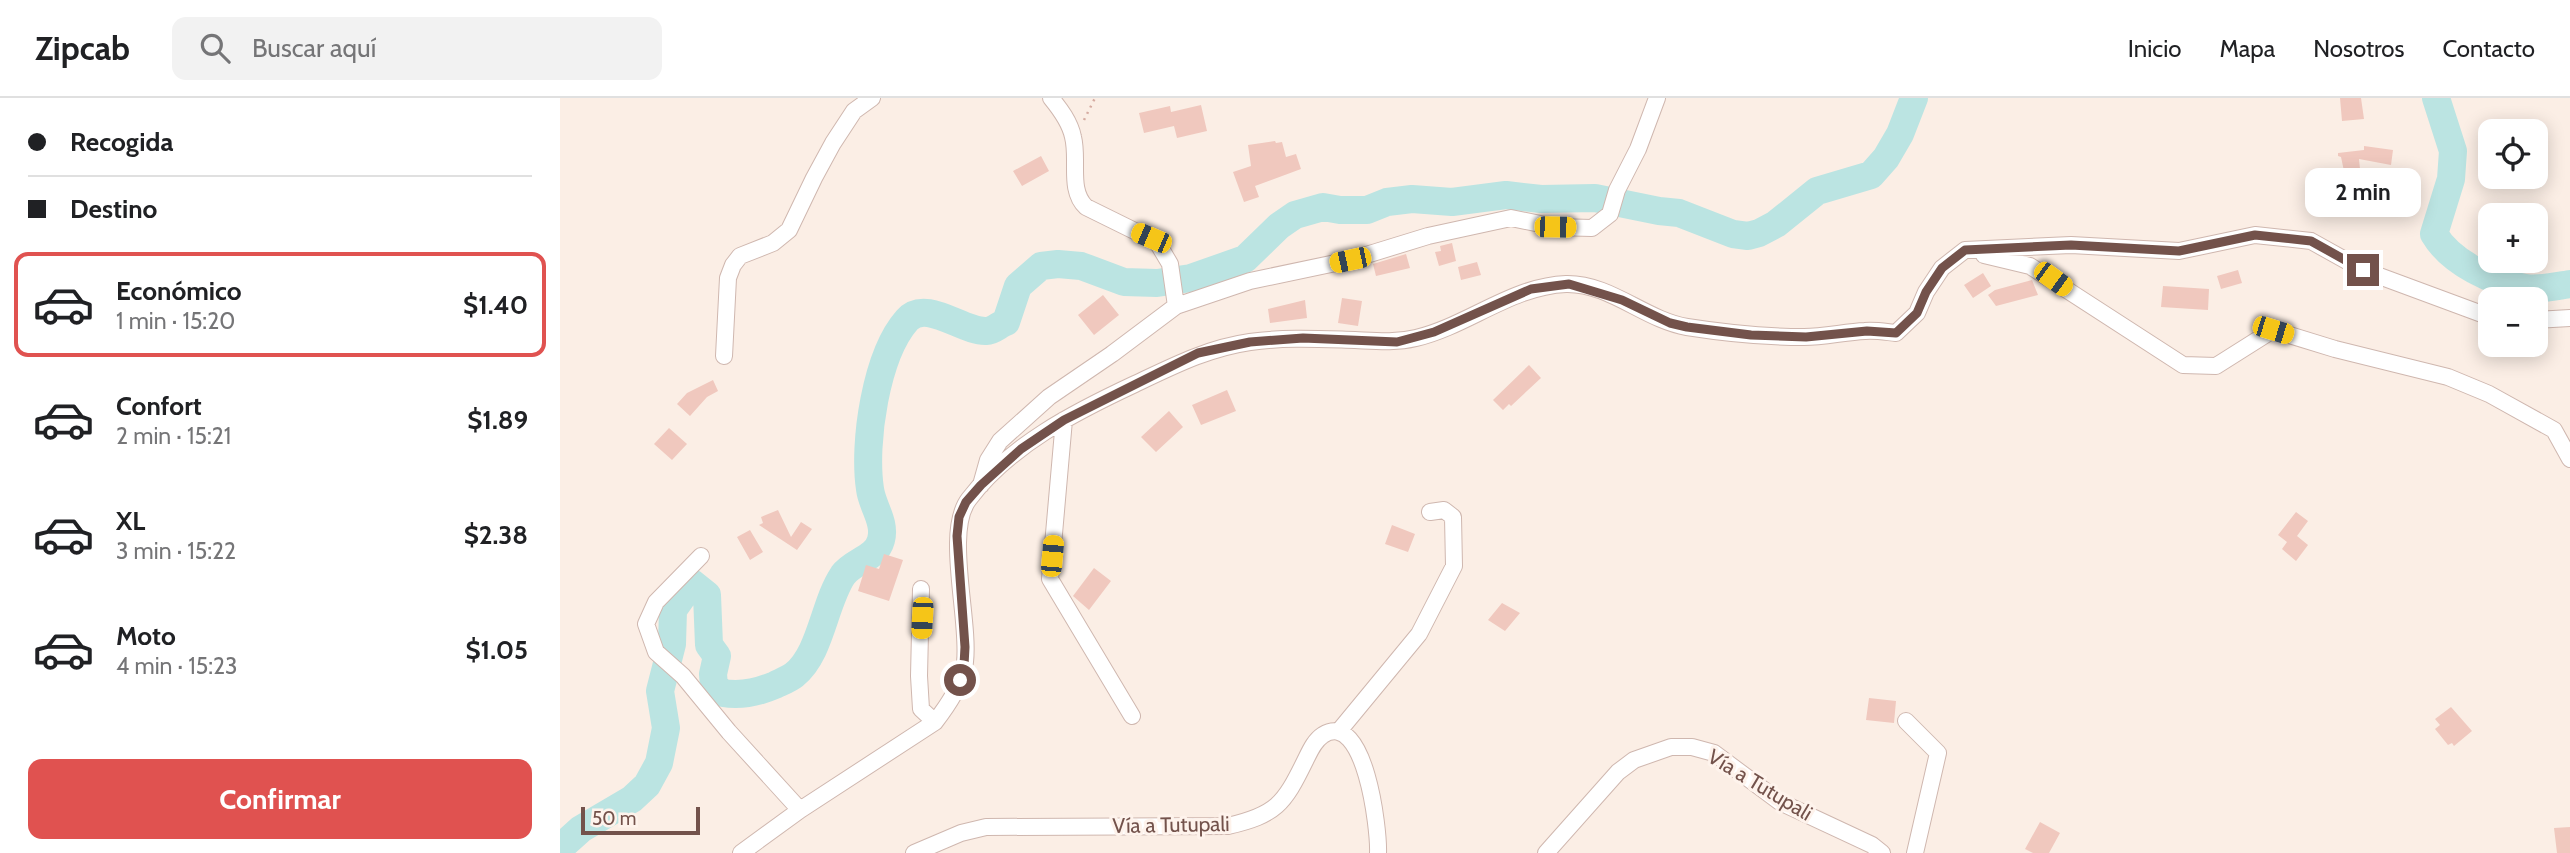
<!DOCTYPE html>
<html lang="es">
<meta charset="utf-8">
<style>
body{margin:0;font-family:Cabin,sans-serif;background:#f2f2f2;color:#202124;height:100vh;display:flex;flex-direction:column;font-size:26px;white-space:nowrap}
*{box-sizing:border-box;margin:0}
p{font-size:23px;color:#757577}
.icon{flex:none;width:38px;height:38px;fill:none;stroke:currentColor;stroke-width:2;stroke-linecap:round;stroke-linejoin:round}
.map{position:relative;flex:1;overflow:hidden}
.panel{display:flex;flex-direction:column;background:#fff;width:560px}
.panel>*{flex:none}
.banner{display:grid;align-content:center;height:154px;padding:0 28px;background:#fff}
.controls{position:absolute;left:1918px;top:21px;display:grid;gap:14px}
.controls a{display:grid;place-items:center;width:70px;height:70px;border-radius:14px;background:#fff;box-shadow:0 4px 18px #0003;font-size:35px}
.scale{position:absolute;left:21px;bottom:18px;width:119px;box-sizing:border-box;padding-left:7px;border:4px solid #73524b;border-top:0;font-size:19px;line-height:24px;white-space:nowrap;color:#73524b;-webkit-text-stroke:5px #fef3ec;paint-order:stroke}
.end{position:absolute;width:32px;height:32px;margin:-16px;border:9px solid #73524b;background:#fff;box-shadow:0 0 0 4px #fff}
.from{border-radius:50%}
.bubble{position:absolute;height:49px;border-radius:14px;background:#fff;box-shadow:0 4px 18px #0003;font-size:23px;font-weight:800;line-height:49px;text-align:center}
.car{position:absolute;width:21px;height:42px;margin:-21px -10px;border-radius:9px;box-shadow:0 0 5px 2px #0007;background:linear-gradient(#f5c518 24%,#345 0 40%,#f5c518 0 76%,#345 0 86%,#f5c518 0)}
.banner b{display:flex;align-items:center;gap:24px;height:66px;font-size:26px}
.banner b+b{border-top:2px solid #e0e0e0}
.banner i{width:18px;height:18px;background:#202124}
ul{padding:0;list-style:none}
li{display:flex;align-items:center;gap:21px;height:105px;margin:0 14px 10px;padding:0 14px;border:4px solid transparent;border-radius:14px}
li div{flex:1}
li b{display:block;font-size:26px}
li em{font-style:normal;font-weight:800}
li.current{border-color:#e05250}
li>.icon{width:63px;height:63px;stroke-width:1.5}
.action{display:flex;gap:14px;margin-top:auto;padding:14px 28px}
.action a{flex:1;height:80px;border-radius:14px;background:#e05250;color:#fff;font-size:28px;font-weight:800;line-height:80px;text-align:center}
header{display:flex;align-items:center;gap:42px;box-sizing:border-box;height:98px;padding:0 35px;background:#fff;border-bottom:2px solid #e0e0e0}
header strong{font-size:33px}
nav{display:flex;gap:38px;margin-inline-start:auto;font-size:24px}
.search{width:490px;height:63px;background:#f2f2f2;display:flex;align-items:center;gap:18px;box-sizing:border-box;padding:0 24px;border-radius:14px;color:#757577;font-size:26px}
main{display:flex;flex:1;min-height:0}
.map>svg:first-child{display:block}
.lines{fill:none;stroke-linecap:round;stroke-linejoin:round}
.river{stroke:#bbe4e2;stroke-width:28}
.building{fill:#f0c8be}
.minor-casing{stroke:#cfb7af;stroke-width:18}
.path{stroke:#d5aba1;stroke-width:2.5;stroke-dasharray:2 5;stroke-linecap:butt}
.minor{stroke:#fff;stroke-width:16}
.route{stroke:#73524b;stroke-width:9}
.labels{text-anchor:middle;stroke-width:6;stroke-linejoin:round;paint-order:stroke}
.street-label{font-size:21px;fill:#73524b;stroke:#fef3ec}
</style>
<header>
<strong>Zipcab</strong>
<div class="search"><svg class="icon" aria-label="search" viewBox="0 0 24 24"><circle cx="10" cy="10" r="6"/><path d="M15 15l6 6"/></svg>Buscar aquí</div>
<nav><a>Inicio</a><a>Mapa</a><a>Nosotros</a><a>Contacto</a></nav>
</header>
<main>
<section class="panel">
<div class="banner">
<b><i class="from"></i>Recogida</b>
<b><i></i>Destino</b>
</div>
<ul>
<li class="current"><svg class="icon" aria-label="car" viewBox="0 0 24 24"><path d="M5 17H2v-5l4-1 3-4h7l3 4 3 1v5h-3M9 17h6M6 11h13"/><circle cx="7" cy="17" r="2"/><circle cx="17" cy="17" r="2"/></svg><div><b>Económico</b><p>1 min · 15:20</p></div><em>$1.40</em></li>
<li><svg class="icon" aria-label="car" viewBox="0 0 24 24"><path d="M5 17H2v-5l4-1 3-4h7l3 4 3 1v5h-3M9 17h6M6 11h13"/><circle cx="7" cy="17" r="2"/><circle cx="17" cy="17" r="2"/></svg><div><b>Confort</b><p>2 min · 15:21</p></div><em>$1.89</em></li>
<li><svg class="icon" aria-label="car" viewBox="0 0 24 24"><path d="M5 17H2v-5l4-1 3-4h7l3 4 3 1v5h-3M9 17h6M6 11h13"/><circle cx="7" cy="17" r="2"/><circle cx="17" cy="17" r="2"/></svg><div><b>XL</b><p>3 min · 15:22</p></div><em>$2.38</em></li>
<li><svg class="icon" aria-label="car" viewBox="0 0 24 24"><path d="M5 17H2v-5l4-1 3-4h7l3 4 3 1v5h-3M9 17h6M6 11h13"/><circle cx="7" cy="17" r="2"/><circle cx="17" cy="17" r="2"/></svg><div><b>Moto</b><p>4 min · 15:23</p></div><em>$1.05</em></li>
</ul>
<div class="action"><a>Confirmar</a></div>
</section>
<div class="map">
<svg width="2010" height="755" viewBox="0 0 2010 755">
<rect width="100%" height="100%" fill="#fbeee5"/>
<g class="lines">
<path class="river" d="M1876,0L1893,53L1891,81L1874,136C1891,165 1934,185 1966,190C1980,192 1996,188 2010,186
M0,750L21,731L72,701L87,687L99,665L106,630L100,593L112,546L113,512L132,485L147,497L149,547L157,558L153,576L154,588L163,595C181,598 199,594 215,587C221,584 229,581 234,577C261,556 264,505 283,477C293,463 316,461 321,442C326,424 312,408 310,391C303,345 316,257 347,222C366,200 404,235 427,233C433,233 440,226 446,224L458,188L481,168L498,166L521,168L564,184L597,185L631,180L685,161L719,128L735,117L763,109L780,112H807L827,104L852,101L892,104L946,97L981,101L1035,100L1099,113L1119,115L1173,136L1188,138L1199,135L1216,126L1257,93L1311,77L1326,60L1340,36L1354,0"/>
</g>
<path class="building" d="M1780,0H1801L1804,21L1782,23Z
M641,7L647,33L617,40L614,28L584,35L579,15L610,8L611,14Z
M715,43L716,45L722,44L726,59L736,56L741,71L695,88L699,99L684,104L673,74L691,68L688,47Z
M1804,48L1833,52L1831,67L1799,61L1800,71L1784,73L1781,59L1778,58V55L1804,52Z
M481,58L489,73L462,88L453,73Z
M892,145L896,163L879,168L875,154L881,153L880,148Z
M846,156L850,170L816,178L813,166Z
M917,164L921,177L901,182L898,169Z
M1678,172L1682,185L1661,191L1657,178Z
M1423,175L1431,188L1413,200L1404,187Z
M1472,182L1478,197L1436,208L1428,197L1435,192Z
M1603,188L1649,191L1648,212L1601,209Z
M543,197L559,217L534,237L518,217Z
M782,200L802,203L798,228L778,225Z
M745,202L747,220L710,225L708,211Z
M969,267L981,280L951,308L949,306L943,312L933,302Z
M153,282L158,293L147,299L130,318L117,306L127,295Z
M667,292L676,313L641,327L632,307Z
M609,313L623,329L596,354L581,339Z
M109,330L127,346L112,362L94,346Z
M218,412L231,439L241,424L252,431L237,452L199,427L203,425L201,419Z
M1736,414L1748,423L1737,438L1748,447L1736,463L1722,451L1727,444L1718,437Z
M832,427L855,436L848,454L825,446Z
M190,432L203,454L190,462L177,439Z
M324,456L343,462L329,503L298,493L306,467L319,471Z
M534,470L551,483L529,512L513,498Z
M942,505L960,515L945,533L928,522Z
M1309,600L1336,603L1334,625L1306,622Z
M1891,609L1912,633L1894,648L1892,645L1888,647L1875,631L1880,627L1875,621Z
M1480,724L1500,735L1489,755H1473L1465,751Z
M2010,729V755H1997L1994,730Z"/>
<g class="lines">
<g class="minor-casing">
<path id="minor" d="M1424,157L1470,168L1623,267L1656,268L1713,232L1775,251L1888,279L1929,296L1994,332L2010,361
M616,208L690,183L790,162L868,138L951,120L995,129L1032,130L1050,116L1057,92L1078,51L1097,0
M1976,222L2010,220
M164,258L168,180L173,167L180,158L213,145L229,132L254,80L273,45L294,13L312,0
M504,322L490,481L572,618
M421,387L428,362L440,343L489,299L552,256L616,208L610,166L597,144L526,109C508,92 519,62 513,39C510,24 500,11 491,0
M141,458L96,504L86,526L96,554L123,578L169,634L240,712
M361,491L359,578L361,611L375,624
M1346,623L1378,655L1355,755
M779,633L859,536L894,468L893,419L884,412L870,414
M181,755L240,712L375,624C388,607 402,587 405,564C410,521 384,433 409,401C450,347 515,314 575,286C613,268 648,250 690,244C725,239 760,241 795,242C816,243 835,245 856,240C907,228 952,188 1006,186C1050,185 1085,222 1127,229C1165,235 1205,239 1244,239C1264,239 1285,234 1305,233C1315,232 1326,234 1336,235L1357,215L1366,194L1382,170L1405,152L1511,147L1619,153L1695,137L1751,143L1803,172L1930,219
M354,755L401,735L426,729L668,728C716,717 724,706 745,663C750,653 754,643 763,637C805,611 819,731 818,755
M986,755L1058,674L1074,662L1111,649H1132L1154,655L1220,704L1312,747L1322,755"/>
</g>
<path class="path" d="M524,22L535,0"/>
<use href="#minor" class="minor"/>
</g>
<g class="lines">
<path class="route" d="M400,582L404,567L405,549L397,438L399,419L406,404L421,387L461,351L504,322L638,255L690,244L743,240L837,244L874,234L971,191L1009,186L1062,202L1110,225L1127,229L1191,237L1246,239L1307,233L1336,235L1357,215L1366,194L1382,170L1405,152L1511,147L1619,153L1695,137L1751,143L1803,172"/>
</g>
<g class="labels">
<g class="street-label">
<text transform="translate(1200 687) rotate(31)" y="7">Vía a Tutupali</text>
<text transform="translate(611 727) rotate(-1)" y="7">Vía a Tutupali</text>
</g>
</g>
</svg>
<div class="controls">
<a><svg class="icon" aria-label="locate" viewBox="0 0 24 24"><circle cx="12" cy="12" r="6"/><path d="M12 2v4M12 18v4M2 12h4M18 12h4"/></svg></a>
<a>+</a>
<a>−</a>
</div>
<div class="scale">50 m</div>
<i class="end from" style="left:400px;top:582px"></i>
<i class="end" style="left:1803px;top:172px"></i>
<div class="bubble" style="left:1745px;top:70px;width:116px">2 min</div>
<i class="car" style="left:995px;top:129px;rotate:91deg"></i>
<i class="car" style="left:591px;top:140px;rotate:293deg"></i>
<i class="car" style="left:790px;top:162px;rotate:258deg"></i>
<i class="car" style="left:1493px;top:181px;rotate:126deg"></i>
<i class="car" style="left:1713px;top:232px;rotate:107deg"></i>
<i class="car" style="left:492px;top:458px;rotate:5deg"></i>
<i class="car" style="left:362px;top:520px;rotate:183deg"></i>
</div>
</main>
